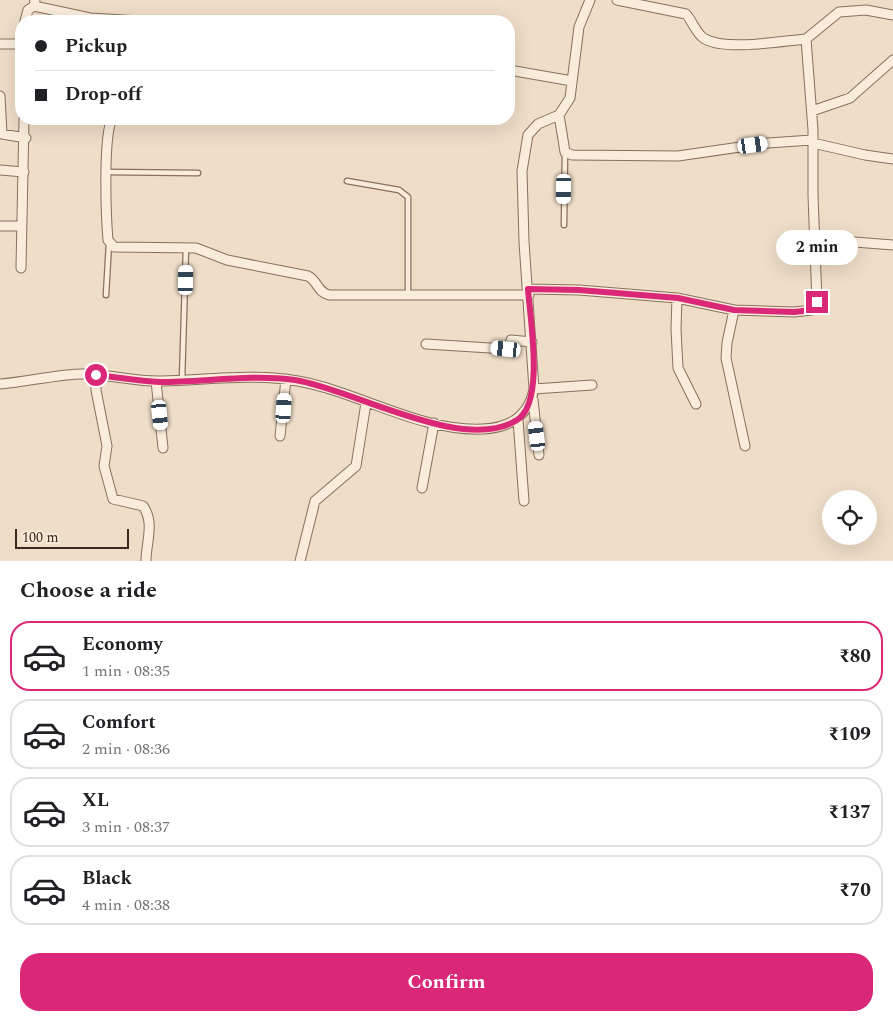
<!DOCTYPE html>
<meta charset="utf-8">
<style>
body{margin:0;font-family:Spectral,serif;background:#f6f6f6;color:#202124;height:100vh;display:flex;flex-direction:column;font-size:19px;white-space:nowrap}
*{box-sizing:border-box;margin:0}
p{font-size:16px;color:#757577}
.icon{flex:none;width:28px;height:28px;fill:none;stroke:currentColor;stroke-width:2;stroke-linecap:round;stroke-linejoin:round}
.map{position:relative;height:561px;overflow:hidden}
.details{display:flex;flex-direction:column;background:#fff;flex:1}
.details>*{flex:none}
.hud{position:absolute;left:15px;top:15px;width:500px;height:110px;border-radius:20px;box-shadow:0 5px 20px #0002;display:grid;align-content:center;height:110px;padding:0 20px;background:#fff}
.buttons{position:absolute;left:822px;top:490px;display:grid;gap:10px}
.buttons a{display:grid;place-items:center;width:55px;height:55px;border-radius:50%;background:#fff;box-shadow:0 5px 20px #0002;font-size:25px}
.scale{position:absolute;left:15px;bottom:12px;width:114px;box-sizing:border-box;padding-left:5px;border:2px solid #3b2920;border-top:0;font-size:14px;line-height:18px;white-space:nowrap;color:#3b2920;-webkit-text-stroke:4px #f6e9d7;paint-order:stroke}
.end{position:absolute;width:22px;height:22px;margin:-11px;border:6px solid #db2777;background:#fff;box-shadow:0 0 0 2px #fff}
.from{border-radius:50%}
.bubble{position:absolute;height:35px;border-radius:18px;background:#fff;box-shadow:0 5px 20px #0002;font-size:16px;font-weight:700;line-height:35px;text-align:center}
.car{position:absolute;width:15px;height:30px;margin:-15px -8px;border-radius:6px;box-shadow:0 0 4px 1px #0007;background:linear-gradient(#fff 24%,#345 0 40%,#fff 0 76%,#345 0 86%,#fff 0)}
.hud b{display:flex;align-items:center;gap:18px;height:48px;font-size:19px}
.hud b+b{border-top:1px solid #e0e0e0}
.hud i{width:12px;height:12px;background:#202124}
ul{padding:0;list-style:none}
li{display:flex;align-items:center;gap:15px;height:70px;margin:0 10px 8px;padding:0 10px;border:2px solid #e0e0e0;border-radius:20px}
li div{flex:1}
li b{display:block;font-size:19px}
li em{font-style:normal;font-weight:700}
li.selected{border-color:#db2777}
li>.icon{width:45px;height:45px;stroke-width:1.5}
h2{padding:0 20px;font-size:22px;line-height:60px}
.button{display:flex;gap:10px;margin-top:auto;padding:10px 20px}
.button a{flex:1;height:58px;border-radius:20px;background:#db2777;color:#fff;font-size:20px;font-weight:700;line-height:58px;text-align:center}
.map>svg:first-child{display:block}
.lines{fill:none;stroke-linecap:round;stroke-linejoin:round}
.lane-casing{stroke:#8a6f5d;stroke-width:7}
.street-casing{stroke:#8a6f5d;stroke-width:11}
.lane{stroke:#f9ecdb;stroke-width:4.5}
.street{stroke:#f9ecdb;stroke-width:9}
.route{stroke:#db2777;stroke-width:6}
</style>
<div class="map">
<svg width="893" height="561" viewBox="0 0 893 561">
<rect width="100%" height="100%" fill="#eeddc7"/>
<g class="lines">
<g class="lane-casing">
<path id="lane" d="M107,172L198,173
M347,181L399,190L408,197V293
M564,225L565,152
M106,295L109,243
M182,380L186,248"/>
</g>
<g class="street-casing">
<path id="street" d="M34,6L90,18L141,21
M25,21L28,10L34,6L35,0
M806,39L839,12L866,10L893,15
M0,44H21
M509,70L572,81
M0,96L2,134L26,138
M812,111L850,98L893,60
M559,115L565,152L572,155L678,156L768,143L812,140
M112,119C103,137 106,217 108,240L114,247L196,248L227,260L308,276C318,281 317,292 329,295H529
M813,143L865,155L893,159
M0,170L24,172
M0,226H21
M816,239L893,245
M21,268L24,119
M528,289L579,290L677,298L734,310L794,312L812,310L817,302L813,195V130L806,39C782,41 726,51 705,39C696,34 693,22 686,14L617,0
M677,298L676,329L678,368L696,404
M734,310L727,343L726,358L745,446
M426,344L506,349L509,348L511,340L532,342
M96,375V390L107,446L104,466L113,499L143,506C155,523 146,542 146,561
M156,381L163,448
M0,384C27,382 58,374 83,374C109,374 135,382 162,381C206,380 253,373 298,381C359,392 420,432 483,429C510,428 529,415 534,389L524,242L522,171L528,135L538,124L559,115L570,98L579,27L590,0
M534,389L592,385
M533,400L539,455
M518,420L524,501
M280,436L286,379
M422,488L434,423
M300,561L315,501L356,466L366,403"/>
</g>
<use href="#lane" class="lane"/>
<use href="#street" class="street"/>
</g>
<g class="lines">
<path class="route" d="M96,375C117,377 138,381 160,382C205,382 250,374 295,380C353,389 464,454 517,420C545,403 530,319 528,289L579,290L678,298L734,310L794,312L812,310L817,302"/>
</g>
</svg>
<div class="buttons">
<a><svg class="icon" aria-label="locate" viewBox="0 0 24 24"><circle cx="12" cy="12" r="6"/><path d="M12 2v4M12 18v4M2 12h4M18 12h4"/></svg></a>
</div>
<div class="scale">100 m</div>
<i class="end from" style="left:96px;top:375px"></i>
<i class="end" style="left:817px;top:302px"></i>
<div class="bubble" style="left:776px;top:230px;width:82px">2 min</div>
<i class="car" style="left:753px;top:145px;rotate:82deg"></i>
<i class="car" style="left:564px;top:189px;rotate:181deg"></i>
<i class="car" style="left:186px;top:280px;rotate:1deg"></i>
<i class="car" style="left:506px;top:349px;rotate:276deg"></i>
<i class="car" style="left:284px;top:408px;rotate:4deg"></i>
<i class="car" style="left:160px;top:415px;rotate:174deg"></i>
<i class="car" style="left:537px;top:436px;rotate:353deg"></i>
<div class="hud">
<b><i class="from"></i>Pickup</b>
<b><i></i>Drop-off</b>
</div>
</div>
<section class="details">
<h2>Choose a ride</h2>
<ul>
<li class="selected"><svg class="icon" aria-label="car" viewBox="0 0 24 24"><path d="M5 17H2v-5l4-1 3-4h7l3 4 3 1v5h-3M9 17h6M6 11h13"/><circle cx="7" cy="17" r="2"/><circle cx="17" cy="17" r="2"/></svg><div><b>Economy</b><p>1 min · 08:35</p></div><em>₹80</em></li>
<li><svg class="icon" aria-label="car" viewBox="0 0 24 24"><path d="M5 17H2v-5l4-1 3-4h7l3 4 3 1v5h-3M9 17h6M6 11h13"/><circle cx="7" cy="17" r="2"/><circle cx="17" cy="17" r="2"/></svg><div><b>Comfort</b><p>2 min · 08:36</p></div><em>₹109</em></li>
<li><svg class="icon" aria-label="car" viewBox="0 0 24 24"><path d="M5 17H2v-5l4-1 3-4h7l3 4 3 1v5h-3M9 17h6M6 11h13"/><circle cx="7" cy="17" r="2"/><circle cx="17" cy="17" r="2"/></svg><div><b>XL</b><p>3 min · 08:37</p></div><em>₹137</em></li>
<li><svg class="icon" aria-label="car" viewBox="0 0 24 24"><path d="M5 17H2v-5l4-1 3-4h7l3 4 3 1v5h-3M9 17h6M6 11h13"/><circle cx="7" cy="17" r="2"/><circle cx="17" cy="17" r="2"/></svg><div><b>Black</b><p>4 min · 08:38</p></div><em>₹70</em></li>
</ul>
<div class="button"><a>Confirm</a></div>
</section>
